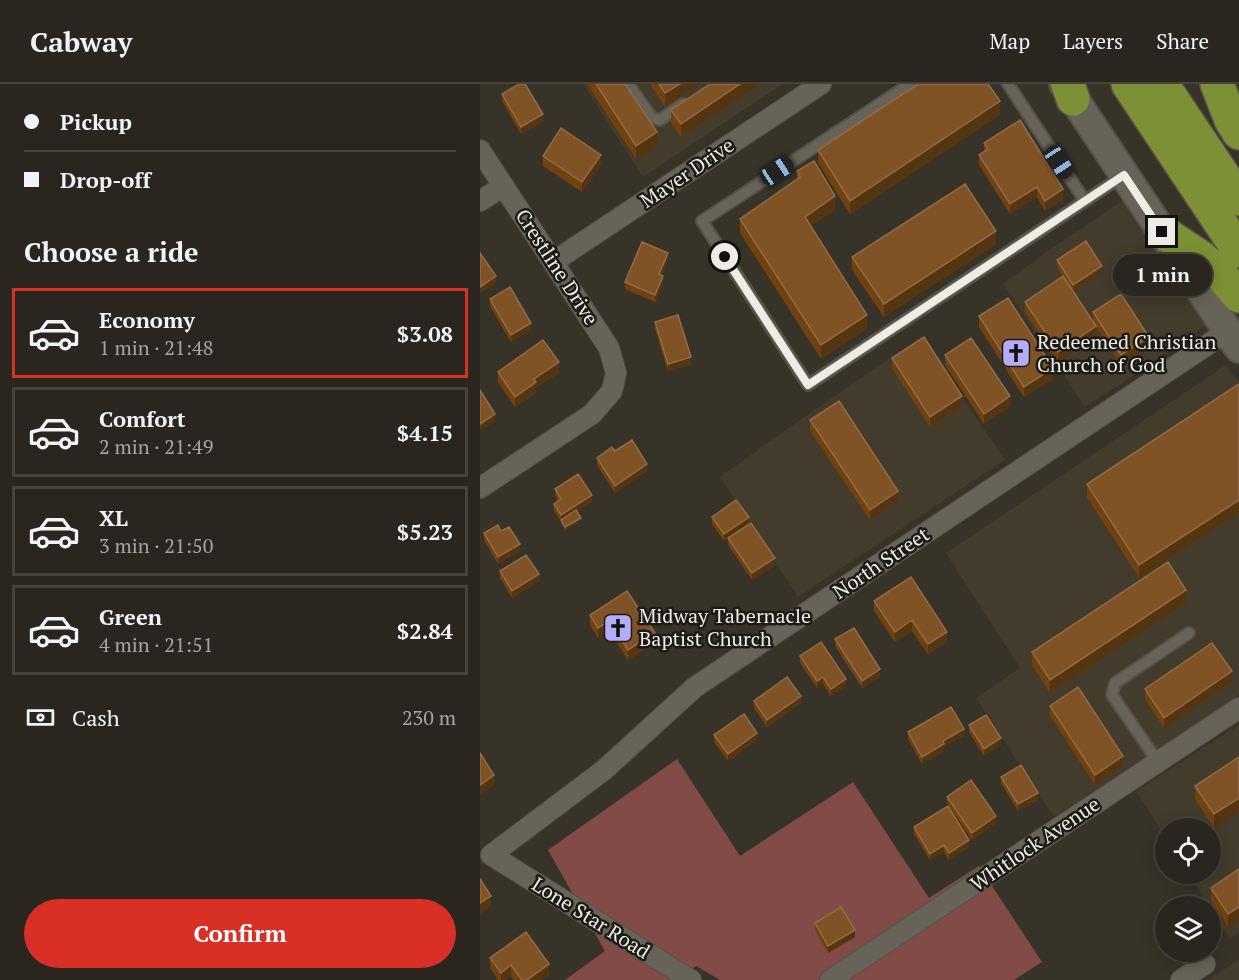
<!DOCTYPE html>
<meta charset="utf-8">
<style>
body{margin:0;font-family:"PT Serif",serif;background:#322e28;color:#f1f3f6;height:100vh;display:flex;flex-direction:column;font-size:22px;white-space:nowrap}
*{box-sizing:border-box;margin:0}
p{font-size:20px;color:#a5a5a4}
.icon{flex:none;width:33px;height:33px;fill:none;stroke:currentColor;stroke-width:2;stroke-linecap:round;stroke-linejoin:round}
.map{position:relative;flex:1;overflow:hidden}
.sheet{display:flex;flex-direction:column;background:#2a261f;width:480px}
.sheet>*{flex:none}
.hud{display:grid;align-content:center;height:132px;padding:0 24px;background:#2a261f}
.fabs{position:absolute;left:675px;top:734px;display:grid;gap:12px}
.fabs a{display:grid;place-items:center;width:66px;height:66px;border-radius:50%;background:#2a261f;box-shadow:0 3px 15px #0003,0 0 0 2px #46433d;font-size:30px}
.end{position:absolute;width:27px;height:27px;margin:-14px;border:8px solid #eeece5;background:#111;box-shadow:0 0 0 3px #111}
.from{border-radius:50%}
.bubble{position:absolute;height:42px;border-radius:21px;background:#2a261f;box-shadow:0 3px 15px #0003,0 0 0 2px #46433d;font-size:20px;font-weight:700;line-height:42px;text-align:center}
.car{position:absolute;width:18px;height:36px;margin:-18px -9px;border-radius:8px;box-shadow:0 0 4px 2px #0007;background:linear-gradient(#222 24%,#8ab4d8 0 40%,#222 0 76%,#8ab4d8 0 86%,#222 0)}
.hud b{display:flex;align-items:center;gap:21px;height:57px;font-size:22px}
.hud b+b{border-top:2px solid #46433d}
.hud i{width:15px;height:15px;background:#f1f3f6}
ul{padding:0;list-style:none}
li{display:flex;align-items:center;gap:18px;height:90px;margin:0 12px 9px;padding:0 12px;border:3px solid #46433d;border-radius:0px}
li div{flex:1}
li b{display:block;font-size:22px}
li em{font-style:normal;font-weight:700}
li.current{border-color:#d93025}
li>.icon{width:54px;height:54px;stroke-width:1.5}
h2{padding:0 24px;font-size:27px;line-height:72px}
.pay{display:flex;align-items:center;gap:15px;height:66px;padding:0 24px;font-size:22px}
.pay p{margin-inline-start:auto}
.primary-button{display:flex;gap:12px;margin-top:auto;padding:12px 24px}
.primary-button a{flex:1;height:69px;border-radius:36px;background:#d93025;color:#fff;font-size:24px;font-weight:700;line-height:69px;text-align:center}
header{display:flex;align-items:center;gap:36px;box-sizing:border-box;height:84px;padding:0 30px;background:#2a261f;border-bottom:2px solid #46433d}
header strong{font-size:28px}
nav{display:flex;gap:33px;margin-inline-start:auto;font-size:21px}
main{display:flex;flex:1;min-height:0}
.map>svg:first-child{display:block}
.built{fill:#433c2c}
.green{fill:#834b47}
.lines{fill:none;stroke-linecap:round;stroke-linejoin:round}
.lane-casing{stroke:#555149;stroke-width:14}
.street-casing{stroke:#555149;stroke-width:22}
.secondary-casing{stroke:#555149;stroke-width:32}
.highway-casing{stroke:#555149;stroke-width:36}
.lane{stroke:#686358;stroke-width:10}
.street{stroke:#686358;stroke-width:20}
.secondary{stroke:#686358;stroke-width:28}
.highway{stroke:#7e9035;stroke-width:33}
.wall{fill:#724110}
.shaded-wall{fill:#553410}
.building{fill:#805327;stroke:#916b45;stroke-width:1.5}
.route{stroke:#eeece5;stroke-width:8}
.labels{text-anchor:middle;stroke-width:5;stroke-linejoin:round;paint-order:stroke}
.street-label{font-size:20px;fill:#eeece5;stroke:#1d1b17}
.poi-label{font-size:20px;fill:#eeece5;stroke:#1d1b17;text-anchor:start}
</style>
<header>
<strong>Cabway</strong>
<nav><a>Map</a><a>Layers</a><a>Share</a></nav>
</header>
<main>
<section class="sheet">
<div class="hud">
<b><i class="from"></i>Pickup</b>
<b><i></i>Drop-off</b>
</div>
<h2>Choose a ride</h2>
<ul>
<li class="current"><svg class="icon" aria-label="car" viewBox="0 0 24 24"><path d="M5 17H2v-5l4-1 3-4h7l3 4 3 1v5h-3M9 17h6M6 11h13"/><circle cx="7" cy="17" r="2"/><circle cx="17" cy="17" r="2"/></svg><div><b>Economy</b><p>1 min · 21:48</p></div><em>$3.08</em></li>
<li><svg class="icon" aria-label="car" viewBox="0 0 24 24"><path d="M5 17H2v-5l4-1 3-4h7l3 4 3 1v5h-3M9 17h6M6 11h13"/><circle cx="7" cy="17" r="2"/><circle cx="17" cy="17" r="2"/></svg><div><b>Comfort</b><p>2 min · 21:49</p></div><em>$4.15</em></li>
<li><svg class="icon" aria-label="car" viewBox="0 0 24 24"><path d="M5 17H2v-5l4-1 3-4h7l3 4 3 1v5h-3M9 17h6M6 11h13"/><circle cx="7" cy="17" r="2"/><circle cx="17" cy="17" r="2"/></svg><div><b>XL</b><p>3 min · 21:50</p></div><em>$5.23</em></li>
<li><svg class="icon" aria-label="car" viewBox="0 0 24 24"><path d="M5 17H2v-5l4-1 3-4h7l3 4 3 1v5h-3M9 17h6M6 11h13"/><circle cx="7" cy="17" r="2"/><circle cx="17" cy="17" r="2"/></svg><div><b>Green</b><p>4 min · 21:51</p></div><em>$2.84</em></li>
</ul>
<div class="pay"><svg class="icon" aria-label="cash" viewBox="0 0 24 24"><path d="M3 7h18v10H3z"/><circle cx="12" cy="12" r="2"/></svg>Cash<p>230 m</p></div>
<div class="primary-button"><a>Confirm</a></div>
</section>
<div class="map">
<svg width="759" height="896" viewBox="0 0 759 896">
<rect width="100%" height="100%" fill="#383329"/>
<path class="built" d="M103,0H303L163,93Z
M643,116L726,241L647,296L605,323L523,200L565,169Z
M441,253L525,376L318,513L240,393L320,336Z
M746,281L759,299V611L574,733L496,614L540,584L466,469Z
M759,641V848L750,855L708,789H730V744H686L685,753L656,707Z
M759,875V896H728Z"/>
<path class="green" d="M197,675L260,772L373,698L449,814L499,782L562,878L534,896H240L216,882L196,896H85L125,867L68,766Z"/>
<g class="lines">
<g class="lane-casing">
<path id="lane" d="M148,0L172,34L180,36L203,20
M430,0L222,137L328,301L644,91
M528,0L605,117
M678,678L632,611L635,599L709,549"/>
</g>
<g class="street-casing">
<path id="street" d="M0,66L129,264L136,289L132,307L112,330L0,404
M0,117L24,102
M73,178L341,0
M211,896L11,771L124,686L215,603L748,247
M350,896L759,624
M701,896L725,880"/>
</g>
<g class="secondary-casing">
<path id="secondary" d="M584,0L759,264"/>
</g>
<g class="highway-casing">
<path id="highway" d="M588,0L593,15
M648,0L759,167
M682,0L759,115
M737,0L751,36L759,49
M683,148L722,174L739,189L759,212"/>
</g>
<use href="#lane" class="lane"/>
<use href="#street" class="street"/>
<use href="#secondary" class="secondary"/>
<use href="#highway" class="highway"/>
</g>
<path class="wall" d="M107,0H145L177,62L156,75Z
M171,0H220L185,23L171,2Z
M230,0H280L201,53L191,39V26Z
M22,10L63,37L41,50L22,17Z
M520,31L370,130L338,79V66Z
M504,59L583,115L565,127L557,113L530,130L499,81V71L504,67Z
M63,72L121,81L102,108L63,82Z
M317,87L355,126L330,142L387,245L341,275L260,149V135L317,96Z
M516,160L404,233L372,186V173Z
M188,176L182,191L183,199L175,218L145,205V198Z
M577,176L622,189L593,208L577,183Z
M10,215L51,246L31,258L10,222Z
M545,218L613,237V228L669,263L641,281L616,243V252L578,278L545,228Z
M499,232L573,295L544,313L499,243Z
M175,238L211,280L188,287L175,245Z
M465,271L530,322L504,340L465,281Z
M412,274L482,322L450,343L412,284Z
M18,288L79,289L56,304V309L35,323L18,298Z
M759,300V429L659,494L607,413V400Z
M330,336L418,417L390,436L330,347Z
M135,367L167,387L135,409L117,381V374Z
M75,405L112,418L97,427L101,437L85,446L81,439V437L74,427V420L78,417L75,412Z
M232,433L269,440L244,457L232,440Z
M21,447L40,467L18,480L4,456V449Z
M248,454L295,481L272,496L248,461Z
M20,487L59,497L32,514L20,494Z
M431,493L467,558L448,570L432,547L415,558L394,527V517Z
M147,507L175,559L148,576L129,547L118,554L110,541V531Z
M706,519L570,609L552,581V568Z
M355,555L400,592L382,604L355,562Z
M320,572L366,602L351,612L343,600L337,604L320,579Z
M752,598L684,644L665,615V605Z
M274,617L321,619L287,643L274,624Z
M570,622L643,682L615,701L570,632Z
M489,641L521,661L504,672L489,648Z
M428,648L484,652L464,663V667L442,680L428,655Z
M234,651L277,656L248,677L234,658Z
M759,673L734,744L715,715V702Z
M521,693L558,716L538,727L521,699Z
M467,713L516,739L492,756L467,719Z
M434,743L489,763L469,776L464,768L450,776L434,750Z
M759,785V836L748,843L731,817V804Z
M335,839L375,853L348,869L335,846Z
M10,874L69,891L61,896H34L31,892L25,896H18L10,884Z"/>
<path class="shaded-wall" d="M200,0H220L185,23V9Z
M260,0H280L201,53V40Z
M520,17V31L370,130V117Z
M63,30V37L41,50V43Z
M177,48V62L156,75V62Z
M121,71V81L102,108V98Z
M557,103V113L530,130V120Z
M583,105V115L565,127V117Z
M355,112V126L325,146V133Z
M516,147V160L404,233V220Z
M188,169V176L179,197V190Z
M622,182V189L593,208V201Z
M16,192V199L0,210V203Z
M183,192V199L175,218V211Z
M387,231V245L341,275V261Z
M51,239V246L31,258V251Z
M616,242V252L578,278V268Z
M669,253V263L641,281V271Z
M211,273V280L188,287V280Z
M79,278V289L56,304V309L35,323V313L54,295Z
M573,284V295L544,313V303Z
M482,312V322L450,343V333Z
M530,312V322L504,340V330Z
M15,330V337L0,347V340Z
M167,380V387L135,409V402Z
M418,407V417L390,436V426Z
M112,411V418L81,438V431Z
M759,416V429L659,494V481Z
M269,433V440L244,457V450Z
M101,434V437L85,446V443Z
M40,460V467L18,480V473Z
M295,474V481L272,496V489Z
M59,490V497L32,514V507Z
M706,506V519L570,609V596Z
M432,536V547L415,558V548Z
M129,537V547L118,554V544Z
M467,548V558L448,570V560Z
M175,549V559L148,576V566Z
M400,585V592L382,604V597Z
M752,587V598L684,644V634Z
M343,593V600L337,604V597Z
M366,595V602L351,612V605Z
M321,612V619L287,643V636Z
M484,645V652L464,663V667L442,680V673L463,657Z
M277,649V656L248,677V670Z
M521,654V661L504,672V665Z
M643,672V682L615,701V691Z
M14,691V701L0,711V701Z
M558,709V716L538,727V720Z
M759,714V727L734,744V730Z
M516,732V739L492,756V749Z
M489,756V763L469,776V769Z
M464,761V768L450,776V770Z
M11,812V822L0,830V819Z
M759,823V836L748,843V830Z
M375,846V853L348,869V862Z
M69,880V891L61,896H47Z
M31,881V892L25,896H21V889Z"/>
<path class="building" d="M39,0H45L63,30L41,43L22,10Z
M116,0H145L177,48L156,62Z
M179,0H200L185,9Z
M230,0H260L201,40L191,26Z
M438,0H508L520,17L370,117L338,66Z
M540,36L583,105L565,117L557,103L530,120L499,71L508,65L504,59Z
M81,44L121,71L102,98L63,72Z
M334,77L355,112L325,133L387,231L341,261L260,135L320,93L317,87Z
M485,100L516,147L404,220L372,173Z
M606,157L622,182L593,201L577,176Z
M162,158L188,169L179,190L183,192L175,211L145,198Z
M0,169L16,192L0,203Z
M583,192L616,242L578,268L545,218Z
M30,203L51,239L31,251L10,215Z
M641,210L669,253L641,271L613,228Z
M528,214L573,284L544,303L499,232Z
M198,231L211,273L188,280L175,238Z
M444,253L482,312L450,333L412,274Z
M491,254L530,312L504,330L465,271Z
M63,256L79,278L54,295L56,298L35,313L18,288Z
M759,300V416L659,481L607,400Z
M0,306L15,330L0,340Z
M359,317L418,407L390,426L330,336Z
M152,356L167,380L135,402L117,374L132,363L135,367Z
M98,390L112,411L81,431L74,420L81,415L75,405Z
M256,416L269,433L244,450L232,433Z
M96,426L101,434L85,443L81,436Z
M271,439L295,474L272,489L248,454Z
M18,441L21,447L29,443L40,460L18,473L4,449Z
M46,471L59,490L32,507L20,487Z
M688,478L706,506L570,596L552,568Z
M431,493L467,548L448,560L432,536L415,548L394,517Z
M147,507L175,549L148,566L129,537L118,544L110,531Z
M374,544L400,585L382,597L355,555Z
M341,558L366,595L351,605L343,593L337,597L320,572Z
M732,559L752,587L684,634L665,605Z
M307,593L321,612L287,636L274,617Z
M598,603L643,672L615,691L570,622Z
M471,623L484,645L463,657L464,660L442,673L428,648Z
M264,630L277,649L248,670L234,651Z
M506,631L521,654L504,665L489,641Z
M0,669L14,691L0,701Z
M759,673V714L734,730L715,702Z
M541,681L558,709L538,720L521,693Z
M491,696L516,732L492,749L467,713Z
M468,722L489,756L469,769L464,761L450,770L434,743Z
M759,785V823L748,830L731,804Z
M0,795L11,812L0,819Z
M708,817L711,822H699Z
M361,823L375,846L348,862L335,839Z
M46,848L69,880L47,896H42L31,881L21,889L10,874Z"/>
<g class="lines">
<path class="route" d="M245,173L328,301L644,91L682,148"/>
</g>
<defs>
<g id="church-square" transform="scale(1.5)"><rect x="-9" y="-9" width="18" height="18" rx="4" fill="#b5acf8" stroke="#1d1b17"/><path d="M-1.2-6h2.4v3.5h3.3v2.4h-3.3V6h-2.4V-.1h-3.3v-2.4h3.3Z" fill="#111"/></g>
</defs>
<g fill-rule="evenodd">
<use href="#church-square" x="536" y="269"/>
<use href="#church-square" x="138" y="544"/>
</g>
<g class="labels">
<g class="street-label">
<text transform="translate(207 89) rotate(-34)" y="7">Mayer Drive</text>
<text transform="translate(77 183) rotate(57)" y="7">Crestline Drive</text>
<text transform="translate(401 479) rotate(-34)" y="7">North Street</text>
<text transform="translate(555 760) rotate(-34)" y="7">Whitlock Avenue</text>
<text transform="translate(111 834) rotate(32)" y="7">Lone Star Road</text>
</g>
<g class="poi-label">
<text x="557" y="265">Redeemed Christian<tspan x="557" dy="23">Church of God</tspan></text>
<text x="159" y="539">Midway Tabernacle<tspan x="159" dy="23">Baptist Church</tspan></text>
</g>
</g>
</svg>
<div class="fabs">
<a><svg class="icon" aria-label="locate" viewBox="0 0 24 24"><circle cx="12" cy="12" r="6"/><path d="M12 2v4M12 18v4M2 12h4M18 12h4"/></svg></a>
<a><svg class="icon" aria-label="layers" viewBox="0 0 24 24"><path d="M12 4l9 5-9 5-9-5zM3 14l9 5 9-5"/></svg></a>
</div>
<i class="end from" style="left:245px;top:173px"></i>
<i class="end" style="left:682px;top:148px"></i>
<div class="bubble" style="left:633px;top:170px;width:99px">1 min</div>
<i class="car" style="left:579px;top:78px;rotate:147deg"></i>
<i class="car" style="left:297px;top:87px;rotate:57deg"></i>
</div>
</main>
